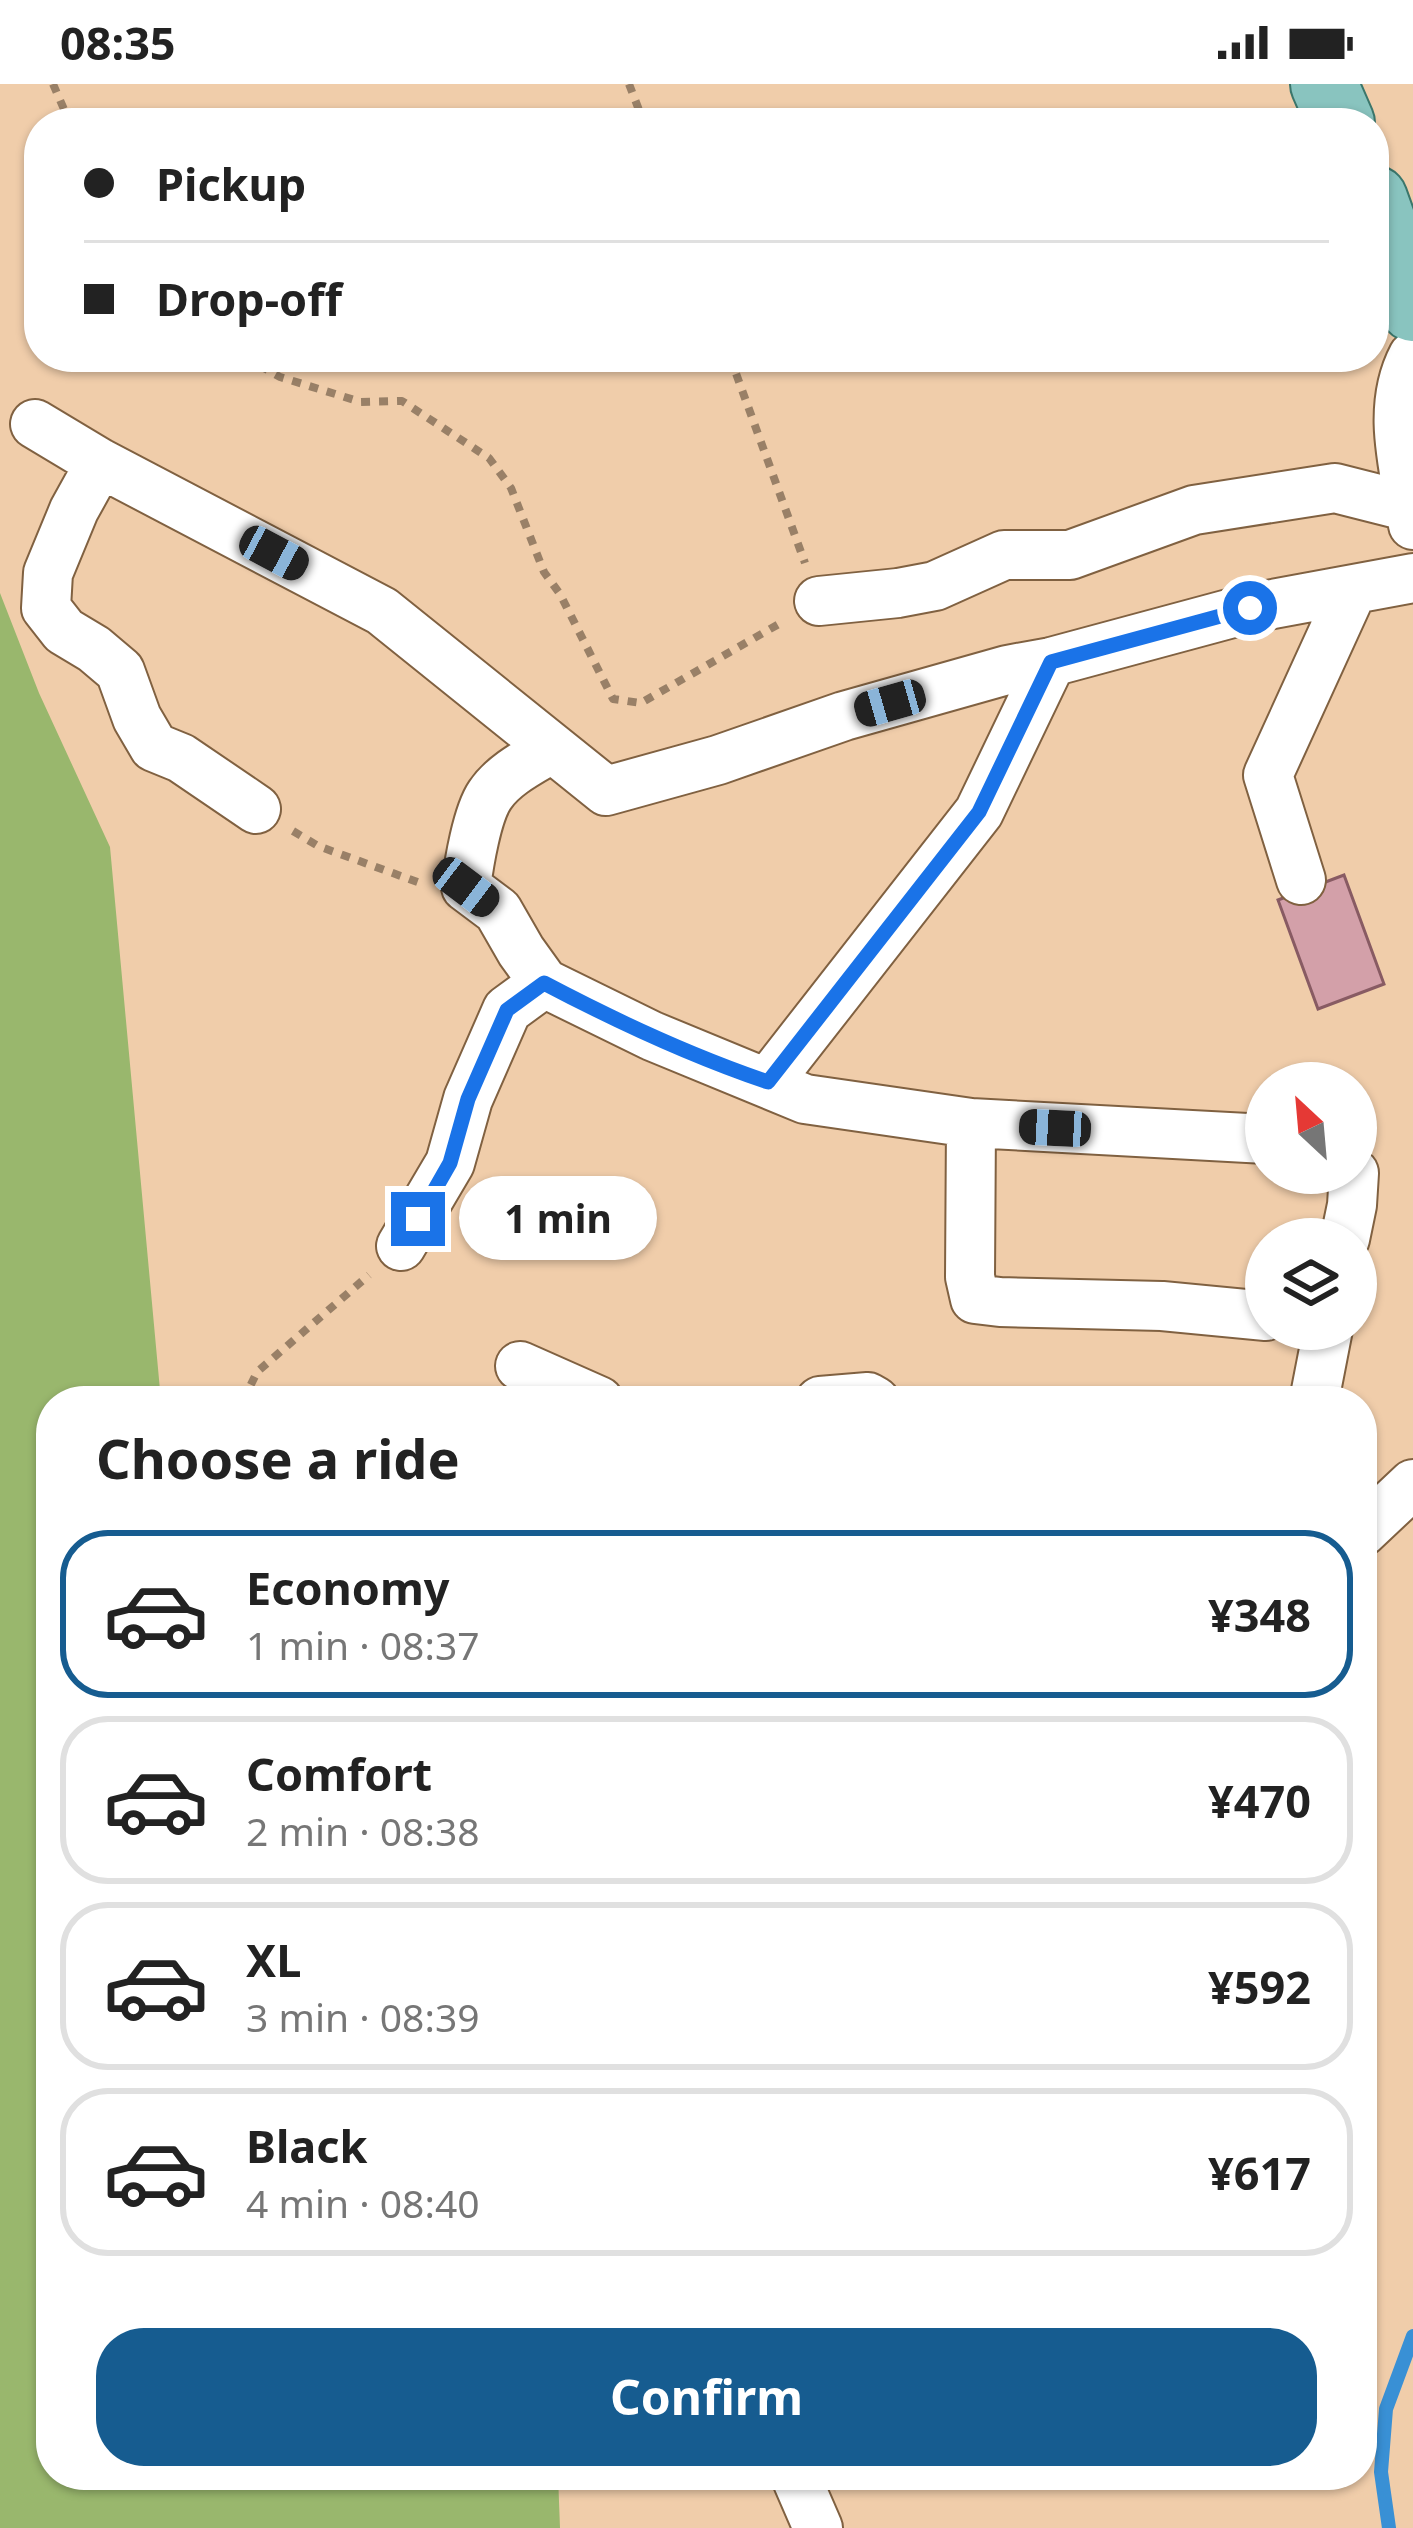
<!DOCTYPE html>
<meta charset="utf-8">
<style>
body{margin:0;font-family:"Noto Sans",sans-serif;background:#f6f6f6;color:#222;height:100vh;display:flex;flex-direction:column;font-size:45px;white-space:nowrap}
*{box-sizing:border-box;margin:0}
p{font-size:39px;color:#767676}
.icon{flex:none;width:66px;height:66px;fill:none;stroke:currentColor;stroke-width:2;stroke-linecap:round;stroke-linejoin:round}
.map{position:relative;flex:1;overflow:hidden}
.panel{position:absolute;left:36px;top:1302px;width:1341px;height:1104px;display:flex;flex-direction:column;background:#fff;border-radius:48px;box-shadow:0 3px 9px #0004}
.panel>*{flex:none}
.hud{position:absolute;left:24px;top:24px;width:1365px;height:264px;border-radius:48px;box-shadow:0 3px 9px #0004;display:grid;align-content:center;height:264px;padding:0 60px;background:#fff}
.needle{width:78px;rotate:334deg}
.controls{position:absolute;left:1245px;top:978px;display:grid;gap:24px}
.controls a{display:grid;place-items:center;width:132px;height:132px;border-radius:50%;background:#fff;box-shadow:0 3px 9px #0004;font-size:60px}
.end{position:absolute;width:54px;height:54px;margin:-27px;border:15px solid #1a73e8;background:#fff;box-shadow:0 0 0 6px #fff}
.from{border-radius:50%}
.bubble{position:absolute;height:84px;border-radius:42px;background:#fff;box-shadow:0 3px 9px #0004;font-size:39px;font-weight:700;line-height:84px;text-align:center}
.car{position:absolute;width:36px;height:72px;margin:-36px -18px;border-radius:15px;box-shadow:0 0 9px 3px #0007;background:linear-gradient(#222 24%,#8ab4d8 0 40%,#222 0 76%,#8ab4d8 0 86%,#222 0)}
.hud b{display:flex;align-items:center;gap:42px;height:114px;font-size:45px}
.hud b+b{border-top:3px solid #e0e0e0}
.hud i{width:30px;height:30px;background:#222}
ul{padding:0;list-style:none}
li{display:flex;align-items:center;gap:36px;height:168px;margin:0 24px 18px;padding:0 36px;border:6px solid #e0e0e0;border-radius:48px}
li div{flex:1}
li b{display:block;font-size:45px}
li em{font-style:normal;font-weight:700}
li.selected{border-color:#165c90}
li>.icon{width:108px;height:108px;stroke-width:1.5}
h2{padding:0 60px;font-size:54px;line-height:144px}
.action{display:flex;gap:24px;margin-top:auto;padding:24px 60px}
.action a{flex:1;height:138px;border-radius:48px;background:#165c90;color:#fff;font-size:48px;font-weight:700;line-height:138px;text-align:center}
.status{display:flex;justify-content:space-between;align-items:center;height:84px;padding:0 60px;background:#fff;direction:ltr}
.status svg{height:33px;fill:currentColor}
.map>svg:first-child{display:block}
.green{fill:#99b76d}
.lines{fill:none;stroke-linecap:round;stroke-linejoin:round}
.stream{stroke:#3990d5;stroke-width:14}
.building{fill:#d3a0a9;stroke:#885b63;stroke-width:3}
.minor-casing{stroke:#806141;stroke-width:52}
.primary-casing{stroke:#3b766b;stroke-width:70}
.path{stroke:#998067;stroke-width:8;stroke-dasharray:9 9;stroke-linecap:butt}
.minor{stroke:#fff;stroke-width:48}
.primary{stroke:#89c4bf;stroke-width:66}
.route{stroke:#1a73e8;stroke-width:15}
</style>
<div class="status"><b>08:35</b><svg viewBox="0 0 49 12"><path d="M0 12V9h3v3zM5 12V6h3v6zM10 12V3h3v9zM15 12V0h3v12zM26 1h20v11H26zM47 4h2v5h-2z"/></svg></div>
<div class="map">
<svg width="1413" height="2444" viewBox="0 0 1413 2444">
<rect width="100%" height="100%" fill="#f0cdaa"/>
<path class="green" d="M0,509L39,609L110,763L161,1317H51V2391H558L560,2444H0Z"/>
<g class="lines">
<path class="stream" d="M1389,2444L1381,2388L1386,2325L1413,2252"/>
</g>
<path class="building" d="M1344,791L1384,900L1318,925L1278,816Z"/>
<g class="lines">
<g class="minor-casing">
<path id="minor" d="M1413,272C1385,325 1405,386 1413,441
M35,340L100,379L382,527L606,707L718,676L844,632L1007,586L1051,578L1251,524L1413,494
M100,379L74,426L48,489L46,524L64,547L94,565L120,587L137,634L154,663L181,674L256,725
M819,517L898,509L935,502L1004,471H1070L1194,426L1335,404L1410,423
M551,665C531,677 504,690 490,711C477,730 469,779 466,803L498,827L521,867L544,899L652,952L805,1015L971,1039L1266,1055
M1301,796L1268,691L1352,507
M768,998L979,728L1051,578
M971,1039L970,1193L975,1215L1000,1218L1162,1222L1266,1232
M1345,1155L1352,1121L1354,1089
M401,1162L450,1079L468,1015L507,926L544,899
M520,1282L599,1317
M820,1317L868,1313L875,1317
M1314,1317L1328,1245
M1362,1448L1413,1400
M795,2391L818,2444"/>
</g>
<g class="primary-casing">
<path id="primary" d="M1324,0L1341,39
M1374,115L1413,224"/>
</g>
<path class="path" d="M53,0L70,39
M629,0L644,39
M244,273L280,293L361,318L402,317L489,374L511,404L544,488L560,510L613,615L641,619L784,537
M730,273L805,479
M293,747L318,762L423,800
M243,1317L257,1288L369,1191"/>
<use href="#minor" class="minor"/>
<use href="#primary" class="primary"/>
</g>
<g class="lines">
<path class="route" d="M418,1135L450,1079L468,1015L507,926L544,899C616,937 691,972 768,998L979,728L1051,578L1250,524"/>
</g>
</svg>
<div class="controls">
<a><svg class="needle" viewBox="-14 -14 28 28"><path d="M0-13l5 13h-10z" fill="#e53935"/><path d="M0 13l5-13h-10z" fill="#767676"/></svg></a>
<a><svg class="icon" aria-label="layers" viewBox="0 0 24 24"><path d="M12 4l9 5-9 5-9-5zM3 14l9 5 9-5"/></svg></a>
</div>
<i class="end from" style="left:1250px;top:524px"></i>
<i class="end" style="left:418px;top:1135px"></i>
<div class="bubble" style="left:459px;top:1092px;width:198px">1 min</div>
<i class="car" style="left:274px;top:469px;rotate:118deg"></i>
<i class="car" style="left:890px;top:619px;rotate:254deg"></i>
<i class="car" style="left:466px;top:803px;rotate:127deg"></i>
<i class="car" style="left:1055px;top:1044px;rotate:273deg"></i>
<div class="hud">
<b><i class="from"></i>Pickup</b>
<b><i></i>Drop-off</b>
</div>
<section class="panel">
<h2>Choose a ride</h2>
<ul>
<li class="selected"><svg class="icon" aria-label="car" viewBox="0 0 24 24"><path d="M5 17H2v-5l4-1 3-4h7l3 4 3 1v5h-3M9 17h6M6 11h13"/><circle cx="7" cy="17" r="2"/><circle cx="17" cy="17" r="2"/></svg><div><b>Economy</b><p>1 min · 08:37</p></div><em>¥348</em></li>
<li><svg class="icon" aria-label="car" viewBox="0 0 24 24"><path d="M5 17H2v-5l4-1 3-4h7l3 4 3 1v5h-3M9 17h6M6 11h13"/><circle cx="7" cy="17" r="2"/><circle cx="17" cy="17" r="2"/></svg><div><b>Comfort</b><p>2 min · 08:38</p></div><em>¥470</em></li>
<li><svg class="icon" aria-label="car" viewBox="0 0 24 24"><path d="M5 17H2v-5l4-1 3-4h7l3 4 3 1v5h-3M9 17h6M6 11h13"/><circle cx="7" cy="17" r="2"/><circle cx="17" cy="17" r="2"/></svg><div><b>XL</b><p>3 min · 08:39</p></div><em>¥592</em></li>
<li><svg class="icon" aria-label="car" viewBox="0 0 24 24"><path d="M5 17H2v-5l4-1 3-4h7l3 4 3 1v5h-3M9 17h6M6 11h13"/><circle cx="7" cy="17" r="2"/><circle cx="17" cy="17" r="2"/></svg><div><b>Black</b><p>4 min · 08:40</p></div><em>¥617</em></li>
</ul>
<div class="action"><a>Confirm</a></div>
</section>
</div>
